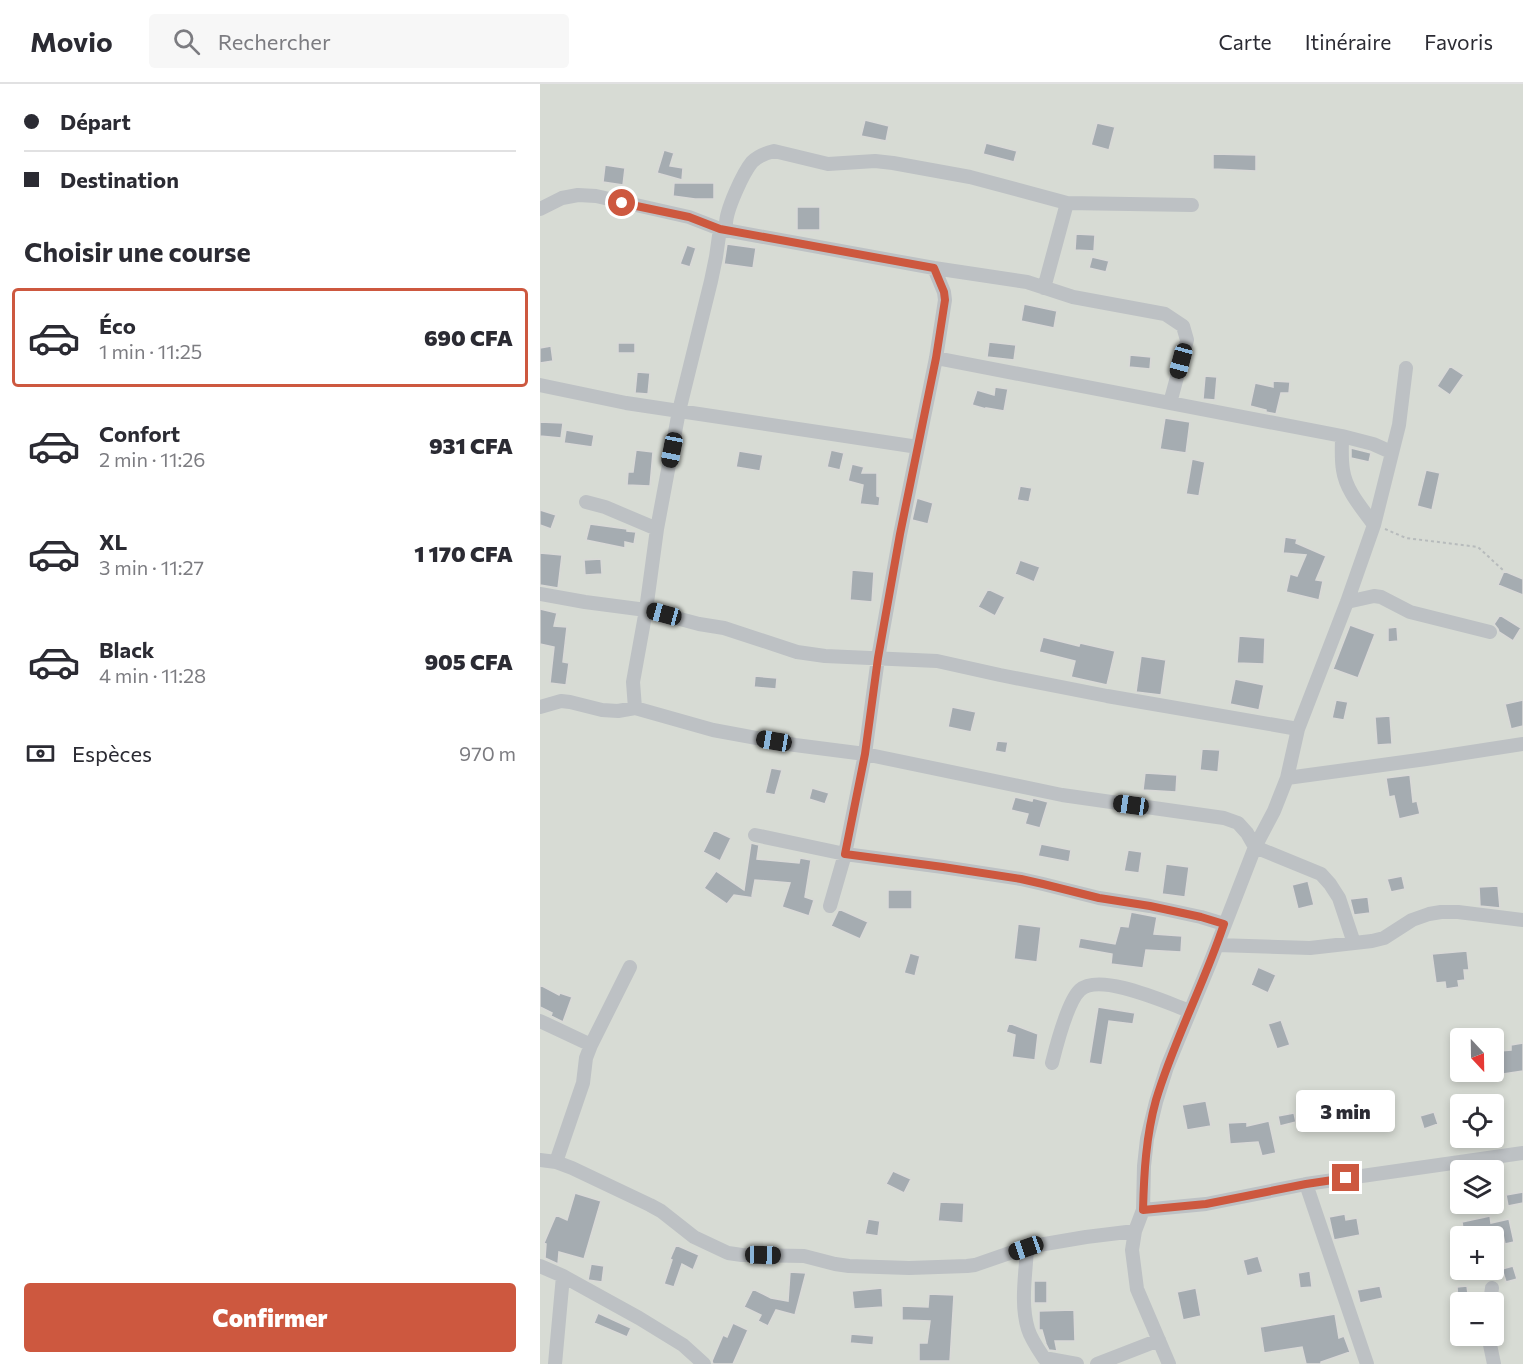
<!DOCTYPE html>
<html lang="fr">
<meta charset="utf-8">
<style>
body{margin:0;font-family:Commissioner,sans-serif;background:#f7f7f7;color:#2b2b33;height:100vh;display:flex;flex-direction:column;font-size:22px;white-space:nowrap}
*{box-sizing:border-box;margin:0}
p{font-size:20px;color:#7c7c81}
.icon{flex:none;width:33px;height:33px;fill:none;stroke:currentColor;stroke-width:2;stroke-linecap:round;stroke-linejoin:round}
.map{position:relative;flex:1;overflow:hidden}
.panel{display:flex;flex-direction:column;background:#fff;width:540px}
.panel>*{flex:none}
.banner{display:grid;align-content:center;height:132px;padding:0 24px;background:#fff}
.needle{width:39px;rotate:158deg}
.tools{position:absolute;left:910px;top:944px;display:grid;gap:12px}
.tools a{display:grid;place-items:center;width:54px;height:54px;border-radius:6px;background:#fff;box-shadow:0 3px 9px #0003;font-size:30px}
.end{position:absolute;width:27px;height:27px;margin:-14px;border:8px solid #cd583f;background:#fff;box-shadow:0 0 0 3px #fff}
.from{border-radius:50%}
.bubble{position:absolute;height:42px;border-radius:6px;background:#fff;box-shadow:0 3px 9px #0003;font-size:20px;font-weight:800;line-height:42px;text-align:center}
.car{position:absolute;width:18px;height:36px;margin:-18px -9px;border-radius:8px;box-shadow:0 0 4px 2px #0007;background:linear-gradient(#222 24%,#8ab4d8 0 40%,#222 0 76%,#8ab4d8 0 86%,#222 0)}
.banner b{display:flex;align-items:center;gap:21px;height:57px;font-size:22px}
.banner b+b{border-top:2px solid #e1e1e2}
.banner i{width:15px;height:15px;background:#2b2b33}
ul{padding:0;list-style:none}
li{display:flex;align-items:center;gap:18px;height:99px;margin:0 12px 9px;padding:0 12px;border:3px solid transparent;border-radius:6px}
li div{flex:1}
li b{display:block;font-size:22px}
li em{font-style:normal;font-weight:800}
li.on{border-color:#cd583f}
li>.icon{width:54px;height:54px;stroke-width:1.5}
h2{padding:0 24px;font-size:27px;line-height:72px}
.pay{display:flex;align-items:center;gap:15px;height:66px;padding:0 24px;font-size:22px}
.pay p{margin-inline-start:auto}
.cta{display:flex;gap:12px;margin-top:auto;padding:12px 24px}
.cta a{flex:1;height:69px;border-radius:6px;background:#cd583f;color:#fff;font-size:24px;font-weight:800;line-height:69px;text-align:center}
header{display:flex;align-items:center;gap:36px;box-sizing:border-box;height:84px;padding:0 30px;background:#fff;border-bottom:2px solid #e1e1e2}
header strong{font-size:28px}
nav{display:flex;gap:33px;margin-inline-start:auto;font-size:21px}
.search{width:420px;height:54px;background:#f7f7f7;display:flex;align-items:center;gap:15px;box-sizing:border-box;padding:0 21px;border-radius:6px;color:#7c7c81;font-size:22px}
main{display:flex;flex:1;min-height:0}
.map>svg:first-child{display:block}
.green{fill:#d7dbd4;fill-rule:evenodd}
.building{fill:#a5acb1;stroke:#d9d9d7;stroke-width:1.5}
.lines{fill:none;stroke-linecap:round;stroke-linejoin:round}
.path{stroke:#b7bbbc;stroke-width:2;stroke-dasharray:3 3;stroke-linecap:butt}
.minor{stroke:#bdc1c4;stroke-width:14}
.route{stroke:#cd583f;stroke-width:8}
</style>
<header>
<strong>Movio</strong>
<div class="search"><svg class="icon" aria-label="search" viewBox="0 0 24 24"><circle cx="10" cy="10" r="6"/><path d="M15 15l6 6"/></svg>Rechercher</div>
<nav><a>Carte</a><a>Itinéraire</a><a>Favoris</a></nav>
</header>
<main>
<section class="panel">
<div class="banner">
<b><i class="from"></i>Départ</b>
<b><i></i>Destination</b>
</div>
<h2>Choisir une course</h2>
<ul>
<li class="on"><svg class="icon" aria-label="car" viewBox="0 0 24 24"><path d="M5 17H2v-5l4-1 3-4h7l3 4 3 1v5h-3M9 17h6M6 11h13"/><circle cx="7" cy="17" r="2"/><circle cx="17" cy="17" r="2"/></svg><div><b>Éco</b><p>1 min · 11:25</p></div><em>690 CFA</em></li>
<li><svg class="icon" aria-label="car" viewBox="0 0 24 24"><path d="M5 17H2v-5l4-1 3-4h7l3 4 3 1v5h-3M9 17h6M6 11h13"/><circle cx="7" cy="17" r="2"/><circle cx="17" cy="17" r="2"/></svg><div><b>Confort</b><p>2 min · 11:26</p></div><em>931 CFA</em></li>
<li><svg class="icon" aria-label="car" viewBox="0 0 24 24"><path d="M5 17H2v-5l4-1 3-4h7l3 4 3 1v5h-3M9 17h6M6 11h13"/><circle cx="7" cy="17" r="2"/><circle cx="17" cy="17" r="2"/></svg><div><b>XL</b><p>3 min · 11:27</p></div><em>1 170 CFA</em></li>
<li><svg class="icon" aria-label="car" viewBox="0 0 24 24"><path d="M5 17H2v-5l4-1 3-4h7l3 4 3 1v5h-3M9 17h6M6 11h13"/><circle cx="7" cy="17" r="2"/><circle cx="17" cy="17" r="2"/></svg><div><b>Black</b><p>4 min · 11:28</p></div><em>905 CFA</em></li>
</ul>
<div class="pay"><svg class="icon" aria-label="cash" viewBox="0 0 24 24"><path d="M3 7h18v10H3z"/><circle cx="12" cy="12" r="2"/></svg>Espèces<p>970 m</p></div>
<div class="cta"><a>Confirmer</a></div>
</section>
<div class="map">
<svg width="983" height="1280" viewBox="0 0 983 1280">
<rect width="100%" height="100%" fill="#f7f7f5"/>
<path class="green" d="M0,0H983V1280H0ZM921,954H954V987H921ZM921,1020H954V1053H921ZM921,1086H954V1119H921ZM921,1152H954V1185H921ZM921,1218H954V1251H921Z"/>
<path class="building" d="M325,36L349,42L346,57L321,52Z
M557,39L575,43L569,66L551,61Z
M446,59L477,67L474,78L443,70Z
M124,66L134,69L130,82L143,84L142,96L117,89Z
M673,70L716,71V87L673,85Z
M65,81L85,84L83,101L63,98Z
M134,99H174V115H155L133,112Z
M257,123H280V146H257Z
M536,150L555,151L554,167L535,166Z
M187,160L216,164L213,184L184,180Z
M147,161L156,164L150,183L140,180Z
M552,173L569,177L566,188L549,184Z
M484,220L517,227L514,244L481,237Z
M449,258L476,261L474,276L447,273Z
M78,259H95V269H78Z
M11,262L13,277L0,279V264Z
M590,271L611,273L610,285L589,283Z
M910,282L924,291L910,311L897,302Z
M97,288L110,289L108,310L95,309Z
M665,292L677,293L675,316L663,315Z
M733,297L750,298L749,309H741L736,330L726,328V326L710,322L715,299L733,303Z
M455,303L468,305L464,327L446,324V325L432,321L437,306L454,311Z
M625,334L650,338L646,369L620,365Z
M0,338L23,339L21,354L0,352Z
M26,346L54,351L52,363L24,359Z
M811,364L831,369L829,378L811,374Z
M96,366L113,368L110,402L87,401L88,388H93Z
M291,366L304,369L300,386L287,383Z
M199,367L223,371L220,387L196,383Z
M652,375L665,378L659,412L646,410Z
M312,380L324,383L322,389H337V412L340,413L339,422L320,420L323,401L308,397Z
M886,386L900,389L892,426L877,422Z
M480,402L492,404L489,418L477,416Z
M377,414L393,419L388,440L372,436Z
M0,426L16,431L11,445L0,441Z
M50,440L87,445V447L96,448L94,460L85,458V464L46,456Z
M745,453L757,455L756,459L786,472L776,496L783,497L779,516L746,508L750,490L757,492L766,471L743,469Z
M0,469L22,471L18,504L0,501Z
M61,475L62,490L45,491L44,476Z
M480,476L500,483L494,498L475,490Z
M312,486L334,488L332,518L310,516Z
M964,487L983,495V511L958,501Z
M448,505L465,513L455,532L438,523Z
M0,525L17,529L14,542L27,543L23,578L29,579L26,601L10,599L14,563L0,560Z
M960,531L981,544L973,557L959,548L958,545L954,540Z
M810,541L835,550L818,594L793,585Z
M857,543L858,557L848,558V544Z
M699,552L725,554L724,580L697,579Z
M503,553L539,562L540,559L575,567L567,601L531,593L535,577L499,568Z
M601,572L626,576L621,611L596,608Z
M215,592L237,594L236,605L214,603Z
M695,595L724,601L719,626L690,620Z
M796,616L808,618L804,636L792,634Z
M983,616V642L971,645L965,620Z
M412,623L436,628L431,648L408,643Z
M850,632L852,660L837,661L835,633Z
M457,657L468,658L466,669L455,667Z
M662,665L680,666L678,688L660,686Z
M231,684L242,686L235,711L225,709Z
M605,689L637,691L636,708L603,706Z
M870,691L873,718L877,717L880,730L859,735L854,712L849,713L846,694Z
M272,704L289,709L285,720L269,715Z
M475,713L492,717L493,714L508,718L500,744L485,740L488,730L471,726Z
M174,746L191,754L180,777L163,768Z
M211,759L219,761L217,775L259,779L260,774L271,776L265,813L274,816L269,832L242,823L250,799L215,796L212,812L214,814L194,811L187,820L164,804L176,787L204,806Z
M501,760L531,766L529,778L498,772Z
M588,766L602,768L599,789L584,787Z
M626,780L649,783L645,813L622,810Z
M862,792L865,805L851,808L847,795Z
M768,797L774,821L758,825L752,801Z
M958,802L960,824L940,822L939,803Z
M348,806H372V825H348Z
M828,813L830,829L814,831L810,815Z
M299,825L328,838L320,855L291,842Z
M591,828L617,833L614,850L642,852L641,868L606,866L603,884L571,880L572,870L538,864L540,854L575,860L580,842L588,843Z
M478,840L501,843L497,878L474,875Z
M927,867L929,886H924L925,896L918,897L919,903L906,905L905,898L896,899L892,870Z
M370,869L380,872L375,892L364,889Z
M718,883L736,891L728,909L711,901Z
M0,901L19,911L20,909L32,913L23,938L11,932L12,929L0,923Z
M558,923L595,929L593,940L569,937L562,981L549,979Z
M741,936L750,961L737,965L728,940Z
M469,939L498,950L495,976L472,973L475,951L466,948Z
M983,959V987L963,990L959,967L971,966V961Z
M666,1017L671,1042L647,1046L642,1021Z
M894,1028L898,1040L884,1045L880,1032Z
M754,1029L756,1038L740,1042L738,1032Z
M729,1037L736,1069L722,1072L718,1058L690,1060L688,1039L707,1038V1042Z
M353,1087L371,1095L364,1109L346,1100Z
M983,1108V1119L968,1122L966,1111Z
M35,1109L61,1117L44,1175L19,1168L18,1180L5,1174L6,1160L4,1159L16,1131L27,1136Z
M400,1118L424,1119L423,1139L398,1137Z
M805,1130L806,1136L817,1134L820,1151L794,1156L789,1133Z
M950,1132L951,1139L969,1135L974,1158L965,1160L962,1146L943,1150L944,1152H924L922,1138Z
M328,1135L340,1137L338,1152L325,1150Z
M136,1161L159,1171L153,1186L142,1180L134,1203L124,1200L132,1176L130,1175Z
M718,1172L723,1188L707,1192L703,1176Z
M51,1180L64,1182L62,1198L48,1196Z
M973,1182L977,1195L966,1198L962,1185Z
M770,1187L772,1203L760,1204L758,1189Z
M250,1188L266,1189L255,1231L236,1226L228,1242L218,1237L221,1231L204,1223L213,1205L231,1214L248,1217Z
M494,1197H507V1219H494Z
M840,1202L843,1214L820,1219L817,1206Z
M927,1202L929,1218H918L917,1203Z
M342,1204L343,1223L314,1225L312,1207Z
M656,1204L661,1232L643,1236L637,1208Z
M389,1210L414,1211L410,1277H379V1259H387L390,1237L362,1236V1222L388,1223Z
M534,1226L535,1257H515L517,1267L509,1266L506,1260L502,1246H499V1227Z
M58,1229L91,1244L87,1253L54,1239Z
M795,1230L799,1254L804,1252L810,1268L781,1278V1280H766L762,1263L724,1269L720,1243Z
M193,1239L208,1246L193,1280H173L172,1277L183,1251L187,1253Z
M311,1250L334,1252L333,1261L310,1259Z"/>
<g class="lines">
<path class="path" d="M845,445L866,454L938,463L964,487"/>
<path class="minor" d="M0,125L22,114L38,111L56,112L149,133L180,145L394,184L487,198L533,213L625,230L643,242L647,256L630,319
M504,204L527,119
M396,274L802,352L833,360L851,368
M0,301L86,319L378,363
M802,352C802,363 801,375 803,386C806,407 822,424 834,441
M46,418L65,423L117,445
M0,510L45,518L106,526L159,540L184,544L257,568L285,572L397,577L460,591L567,612L758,645
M807,518L834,512L841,513L870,528L950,548
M0,623L21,617L30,618L62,626L78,627L95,624L173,646L255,661L325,670L522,711L684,734L698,739L707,749L715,763L781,790L790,800L799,814L814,859
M95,624L93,598L106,526L117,445L139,327L171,197L176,173L180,145L186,140C186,126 203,89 212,78C218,72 226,69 234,67L288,80L335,77L353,79L430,93L527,119L652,121
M747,694L886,675L983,660
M215,751L305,770L403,783L481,795L503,800L559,814L610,822L661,833L684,840
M290,822L305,770L325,670L338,574L360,451L396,274L405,216L404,208L394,184
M677,861L770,864L832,857L844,854L872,836L889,830L901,828H918L983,836
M0,937L51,961
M512,979C516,963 528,917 540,906C560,888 627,919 650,927
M0,1076L16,1078L32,1084L110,1121L121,1127L154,1153L188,1169L202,1171L264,1172L295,1180L309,1182L369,1184L427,1182L435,1181L487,1163L546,1153L595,1147
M16,1078L43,999L46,974L51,961L90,883
M766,1100L827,1280
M603,1126L666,1120L766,1100L983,1069
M487,1163C486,1189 480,1219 488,1245C491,1255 498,1265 504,1274L537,1280
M0,1182L23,1192L99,1234L143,1261L164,1280
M950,1218L952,1204
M948,1251L954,1280
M15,1280L23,1192
M557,1280L619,1256
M629,1280L597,1205L592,1166L595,1147L603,1126L604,1082L607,1055L616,1018L627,983L670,879L715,763L734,727L747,694L758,645L807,518L834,441L859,341L866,284"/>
</g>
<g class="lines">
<path class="route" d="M82,119L149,133L180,145L394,184L404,208L405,216L396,274L360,450L338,574L325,670L305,770L403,783L481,795L503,800L559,814L610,822L661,833L684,840C664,900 634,956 616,1016C606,1052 604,1089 603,1126L666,1120L766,1100L806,1094"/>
</g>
</svg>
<div class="tools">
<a><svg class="needle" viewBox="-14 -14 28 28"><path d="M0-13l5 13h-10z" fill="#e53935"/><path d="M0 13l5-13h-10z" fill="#7c7c81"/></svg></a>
<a><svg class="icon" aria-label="locate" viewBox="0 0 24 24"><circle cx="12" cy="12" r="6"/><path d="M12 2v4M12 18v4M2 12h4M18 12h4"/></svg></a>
<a><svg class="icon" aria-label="layers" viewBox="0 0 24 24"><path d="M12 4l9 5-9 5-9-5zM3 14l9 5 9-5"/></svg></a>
<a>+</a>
<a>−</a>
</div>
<i class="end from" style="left:82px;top:119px"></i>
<i class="end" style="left:806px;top:1094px"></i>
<div class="bubble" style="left:756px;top:1006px;width:99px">3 min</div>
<i class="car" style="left:641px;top:277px;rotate:195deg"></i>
<i class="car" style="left:132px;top:366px;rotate:191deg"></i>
<i class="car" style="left:124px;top:530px;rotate:285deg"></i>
<i class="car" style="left:234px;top:657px;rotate:280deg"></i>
<i class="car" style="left:591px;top:721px;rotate:278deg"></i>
<i class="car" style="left:486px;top:1164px;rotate:251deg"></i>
<i class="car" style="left:223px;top:1171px;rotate:91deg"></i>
</div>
</main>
